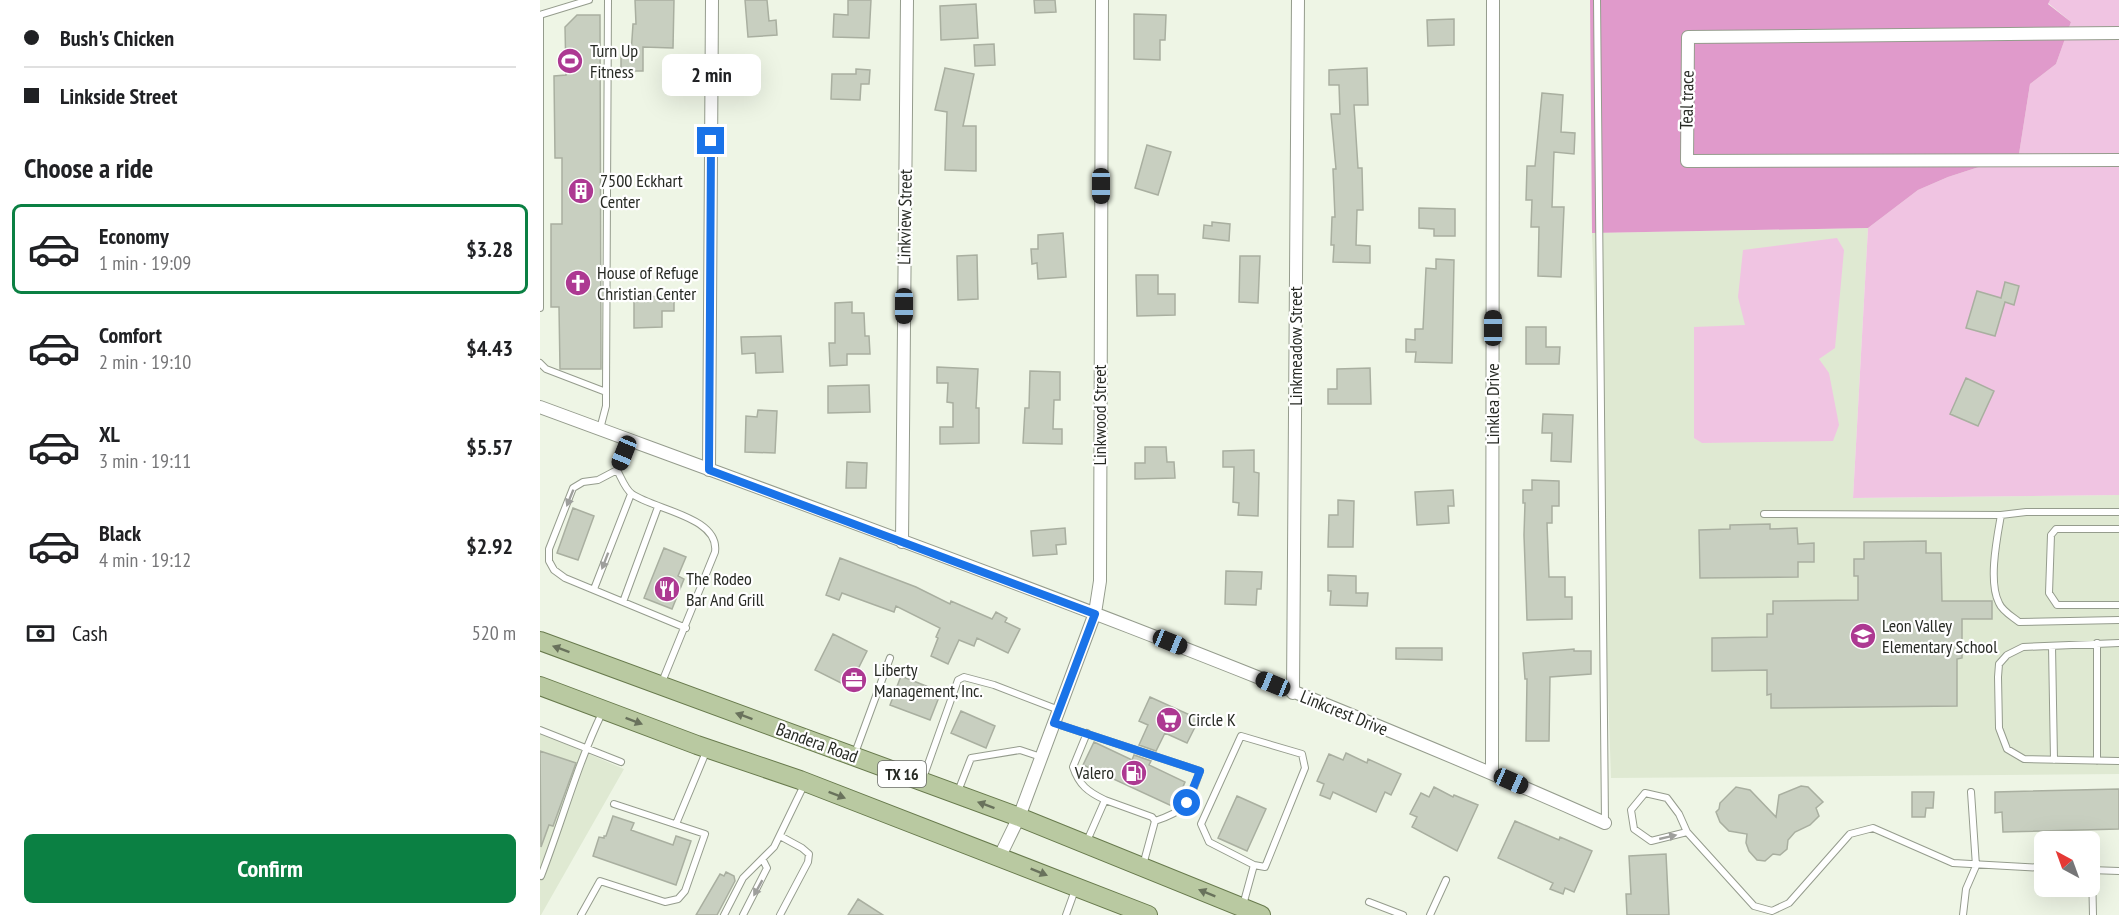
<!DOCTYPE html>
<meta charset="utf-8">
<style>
body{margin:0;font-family:"PT Sans Narrow",sans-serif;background:#f2f2f2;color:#202124;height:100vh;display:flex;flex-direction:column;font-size:22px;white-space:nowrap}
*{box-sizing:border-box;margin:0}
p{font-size:20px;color:#757577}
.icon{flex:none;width:33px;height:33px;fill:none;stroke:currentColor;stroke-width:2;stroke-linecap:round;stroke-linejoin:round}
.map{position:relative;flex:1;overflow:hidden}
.panel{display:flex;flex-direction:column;background:#fff;width:540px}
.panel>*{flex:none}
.banner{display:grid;align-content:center;height:132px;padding:0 24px;background:#fff}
.needle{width:39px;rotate:319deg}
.buttons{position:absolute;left:1494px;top:831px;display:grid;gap:12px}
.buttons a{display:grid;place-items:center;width:66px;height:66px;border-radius:9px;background:#fff;box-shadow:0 6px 24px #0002;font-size:30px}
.end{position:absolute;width:27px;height:27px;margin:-14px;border:8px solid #1a73e8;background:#fff;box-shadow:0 0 0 3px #fff}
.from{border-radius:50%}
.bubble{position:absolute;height:42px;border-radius:9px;background:#fff;box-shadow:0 6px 24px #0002;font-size:20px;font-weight:700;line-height:42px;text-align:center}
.car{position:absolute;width:18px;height:36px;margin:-18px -9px;border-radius:8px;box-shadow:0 0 4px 2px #0007;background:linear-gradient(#222 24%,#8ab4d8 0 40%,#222 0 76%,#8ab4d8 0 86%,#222 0)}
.banner b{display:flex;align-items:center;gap:21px;height:57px;font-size:22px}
.banner b+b{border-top:2px solid #e0e0e0}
.banner i{width:15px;height:15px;background:#202124}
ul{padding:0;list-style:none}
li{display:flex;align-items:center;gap:18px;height:90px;margin:0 12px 9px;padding:0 12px;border:3px solid transparent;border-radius:9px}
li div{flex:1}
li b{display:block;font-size:22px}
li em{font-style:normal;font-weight:700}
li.selected{border-color:#0b8043}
li>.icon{width:54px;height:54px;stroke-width:1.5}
h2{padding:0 24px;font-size:27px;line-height:72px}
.pay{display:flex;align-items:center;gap:15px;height:66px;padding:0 24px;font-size:22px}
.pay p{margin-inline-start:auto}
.cta{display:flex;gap:12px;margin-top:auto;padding:12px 24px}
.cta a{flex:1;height:69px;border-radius:9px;background:#0b8043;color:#fff;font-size:24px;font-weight:700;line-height:69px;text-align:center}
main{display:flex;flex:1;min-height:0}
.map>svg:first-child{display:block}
.built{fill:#dfe9d2}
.green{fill:#f0c4e2}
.forest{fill:#e09acb}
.building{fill:#c8cfc0;stroke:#a9afa0;stroke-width:1.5}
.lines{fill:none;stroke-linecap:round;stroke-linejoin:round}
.lane-casing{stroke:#959c8d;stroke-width:8}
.street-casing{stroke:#959c8d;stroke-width:14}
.primary-casing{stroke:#687a4d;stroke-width:20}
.lane{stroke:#fff;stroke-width:6}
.street{stroke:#fff;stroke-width:12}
.primary{stroke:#b9c9a1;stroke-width:18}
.oneway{fill:#9e9f9c}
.oneway2{fill:#69725c}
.route{stroke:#1a73e8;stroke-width:8}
.labels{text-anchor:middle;stroke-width:4.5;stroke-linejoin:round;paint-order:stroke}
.shield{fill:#fff;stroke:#686a66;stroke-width:1.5}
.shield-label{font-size:16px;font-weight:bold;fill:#272a24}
.poi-label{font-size:18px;fill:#272a24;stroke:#fff;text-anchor:start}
.street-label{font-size:18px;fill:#272a24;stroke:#fff}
</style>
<main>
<section class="panel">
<div class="banner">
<b><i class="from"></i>Bush's Chicken</b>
<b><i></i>Linkside Street</b>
</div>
<h2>Choose a ride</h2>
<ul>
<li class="selected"><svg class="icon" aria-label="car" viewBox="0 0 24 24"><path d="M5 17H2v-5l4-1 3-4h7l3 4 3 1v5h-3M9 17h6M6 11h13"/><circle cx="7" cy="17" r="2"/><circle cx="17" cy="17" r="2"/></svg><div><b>Economy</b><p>1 min · 19:09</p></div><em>$3.28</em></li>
<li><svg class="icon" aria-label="car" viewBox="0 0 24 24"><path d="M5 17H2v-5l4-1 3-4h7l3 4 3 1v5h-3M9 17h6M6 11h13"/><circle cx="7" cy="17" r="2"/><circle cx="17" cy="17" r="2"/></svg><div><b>Comfort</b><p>2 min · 19:10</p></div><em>$4.43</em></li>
<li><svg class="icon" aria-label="car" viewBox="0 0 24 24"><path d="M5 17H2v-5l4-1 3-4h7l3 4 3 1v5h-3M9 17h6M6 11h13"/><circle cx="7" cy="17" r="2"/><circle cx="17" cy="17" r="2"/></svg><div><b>XL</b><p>3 min · 19:11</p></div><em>$5.57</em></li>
<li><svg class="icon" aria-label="car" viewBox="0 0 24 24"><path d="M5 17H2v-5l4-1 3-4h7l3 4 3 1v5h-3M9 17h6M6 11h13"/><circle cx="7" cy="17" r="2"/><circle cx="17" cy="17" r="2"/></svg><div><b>Black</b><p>4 min · 19:12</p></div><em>$2.92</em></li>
</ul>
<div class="pay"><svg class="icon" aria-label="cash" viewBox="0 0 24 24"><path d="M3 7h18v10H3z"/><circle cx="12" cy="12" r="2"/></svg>Cash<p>520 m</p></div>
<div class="cta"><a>Confirm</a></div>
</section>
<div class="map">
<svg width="1579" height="915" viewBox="0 0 1579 915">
<rect width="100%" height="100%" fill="#eef5e5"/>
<path class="built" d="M1328,228L1313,498L1579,495V774L1071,778L1052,233Z
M0,733L84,769L1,915H0Z"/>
<path class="green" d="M1510,0H1579V495L1313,498L1328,228L1378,190L1408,177L1479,154L1490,84L1516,64L1531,22L1508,3Z
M1297,238L1304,250L1295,348L1279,359L1289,373L1299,425L1293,441L1162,443L1154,438V327L1205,325L1198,297L1203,250Z"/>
<path class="forest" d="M1050,0H1510L1508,4L1531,22L1516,64L1490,84L1479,154L1408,177L1378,190L1328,228L1052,233Z"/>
<path class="building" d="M95,0H134L133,48L103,47V71H81V54H91L93,24H96Z
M205,0H227L229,21L236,20L237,35L208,37Z
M308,0H331L329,38L293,37L294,14L308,15Z
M494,0H515L516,12L495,13Z
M436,4L438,38L401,40L400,6Z
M594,14L626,15L625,40H620V60L594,59Z
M37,15H60L61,369H20L19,307H11V224H22V158H15L14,76L26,75L25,27Z
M914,19V45L888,46L887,20Z
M454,44L455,65L435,66L434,45Z
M405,68L434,74L423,126H436V171L405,170L407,112L395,110Z
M827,68L828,105H814L818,168H822L823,210H817L816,245L830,246V263L793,262L794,245H791L792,217H795L793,169H796L791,114H800L799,85H789V70Z
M316,69L330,70L329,84H321L320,100L291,99L292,74H316Z
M1002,93L1023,95L1021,132L1035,133L1034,154L1014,152L1012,207H1024L1021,277L998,276L999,227H991L992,200H986L987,166H995Z
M607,145L631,152L618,195L595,188Z
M879,208L915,209V236H894V229L879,228Z
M672,222L690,224L689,241L663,238L664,225L672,226Z
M523,233L526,277L498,279L497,263L492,264L491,249H498V235Z
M437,255L438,299L418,300L417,256Z
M700,256H720L718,303L699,302Z
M896,259L914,260L912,363L875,362L876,352H866V339L875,340V329H883L886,268L896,269Z
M596,275H618V294H635V315L597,316Z
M1465,282L1479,286L1474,305L1465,302L1455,336L1426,328L1437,291L1461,298Z
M134,296V311H122V327L94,328V297Z
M312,302V313H324L325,336H329L330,354H307V365L290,366L289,343H295V303Z
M986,327H1006V347H1020L1019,364H986Z
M241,336L243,372L216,373L215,353L202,354L201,337Z
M397,367L438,369L436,408H439V443L400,444V427H413V403L407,402L408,383H397Z
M830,368L831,404H788V389H797V369Z
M490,371L520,372V400H514L513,429H522V444L483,443L485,408H489Z
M1426,378L1454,391L1438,426L1410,414Z
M329,385L330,412L288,413V386Z
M218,410L237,411L235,453L205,452L206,416L217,417Z
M1003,414L1033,415L1031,462L1011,461L1012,433H1002Z
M605,447H626L627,462H634L635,478L595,479V463H605Z
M714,450V472L719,473L718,516L698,515L699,503L693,502L694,467H683V451Z
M307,462L327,463L326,488H306Z
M992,480L1019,481V506H1012V523H1007L1009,577H1025V597H1032V619L987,620L984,535L985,503H983V490H992Z
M913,490L914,506H908L909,523L877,525L875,492Z
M798,500L814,501L813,547H788L789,515H798Z
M33,508L54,516L38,560L17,553Z
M1230,524V529L1257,528L1258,544L1274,543V562H1258V577L1160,578L1159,530L1190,529V525Z
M525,528L526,544L516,545L517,554L493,556L491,531Z
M1386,541V553H1401L1402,601H1452V619H1422V658L1417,659V706L1231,708V694L1227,695V670L1172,671V638L1227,637V614H1233V601L1318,600V576H1314V559H1324V542Z
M124,548L146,557L138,576L144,579L132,609L104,598Z
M300,558L376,587L410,604L411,601L452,619L456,612L467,618L465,622L480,629L468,653L437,638L434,646L419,640L408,664L391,656L398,638L396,637L400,628L356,606L354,612L302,593L299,600L286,595Z
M686,571L722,572L721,589H717L716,605L685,604Z
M788,575L816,576V593H828L827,606L790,605L791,591H788Z
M293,634L327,651L309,687L275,670Z
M856,648H902V660L856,659Z
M1034,649V651H1051V674L1010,677L1009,741H986L987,679H985L983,653Z
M361,676L401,692L390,720L350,705Z
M610,697L659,719L647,743L625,733L616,751L599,745L608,725L599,721Z
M421,711L455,726L446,748L411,733Z
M554,742L592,760L594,755L611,761L609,765L645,782L634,807L543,765Z
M0,751L36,763L13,826L9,825L1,847Z
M806,753L827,763L828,759L861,774L851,795L845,792L836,812L793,792L790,799L780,795L784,784L777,781L789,754L803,760Z
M1261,786L1268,787L1283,802L1276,808L1279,816L1270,825L1255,832L1248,840L1247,849L1240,855L1233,854L1225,861L1217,860L1209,851L1206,843L1207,834L1189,831L1180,822L1176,812L1179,809L1180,803L1196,787L1210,790L1236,817L1239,795Z
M894,787L913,797L914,795L938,805L917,851L872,827L877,817L870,814L881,793L889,797Z
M1579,789V829L1463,832L1462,812L1455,813V792Z
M1372,792H1394L1393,808H1386L1385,817H1372Z
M697,796L726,809L707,851L678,838Z
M73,816L94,823L91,830L133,845L136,836L151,841L136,885L53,856L59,837L64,838V836H66Z
M975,821L1019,840L1020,837L1052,851L1034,892L1025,888L1023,894L1010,889L1013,883L958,858Z
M1126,854L1129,915H1087L1086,894H1091L1089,856Z
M186,872L194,876L195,881L177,915H156L180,874L184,876Z
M318,899L343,915H308Z"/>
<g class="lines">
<g class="lane-casing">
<path id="lane" d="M1057,0L1065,823
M0,308V15L49,0
M0,363L6,369L66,392V406L60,429
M66,392L68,0
M87,439L77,470L58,480L43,482L33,488L9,549V561L14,570L25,578L146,628
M77,470C81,477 85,489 92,494C115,510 180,517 175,552L122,682
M1224,514L1461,515L1486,512H1579
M1461,515C1457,538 1448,582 1459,603C1462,611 1473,617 1479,622L1579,620
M1579,529H1516L1511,535L1509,593L1517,605H1579
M54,589L91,494
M83,602L118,507
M1579,643L1483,647L1467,655L1459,664L1458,677L1459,728L1467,749L1484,759L1579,761
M1512,646L1514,760
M514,723L660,771C648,803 649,810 615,821
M0,730L81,762
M547,733L533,767C539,785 548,792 565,800
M701,736L762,754L765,768L725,867L714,865L669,842L661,824Z
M315,753L350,658
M1557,761V643
M382,781L418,680L424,677L454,685L519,710
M417,794L431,758L480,750L501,757
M136,824L166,752
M1147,832L1111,841L1094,829L1091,810L1105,793L1127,798L1139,814L1147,832L1214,906L1232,911L1249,903L1310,834L1333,828L1413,863L1504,868
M547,841L565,800L612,817L615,821L603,865
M1550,870L1579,871
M1552,870L1553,915
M1,876C22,822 37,765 62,713
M829,902L863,915
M703,905L714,865
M41,915L60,881L125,902L138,899L145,891L165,834L74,804
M184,915L203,878L234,847L265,783
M203,915L227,868L223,860
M240,915L268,862L269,854L262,848L240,836
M526,915L535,890
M890,915L906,880
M1423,915L1426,889L1436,866L1431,792"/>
</g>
<g class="street-casing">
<path id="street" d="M1579,33L1148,37L1147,161L1579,160
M0,407C358,539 717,668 1065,823
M169,470L172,0
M362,542L367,0
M753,693L758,0
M952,773L953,0
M460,856L479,817L555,613L560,581L562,0"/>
</g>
<g class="primary-casing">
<path id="primary" d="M0,641L479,817L721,915
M0,686L157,745L260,780L608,915"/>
</g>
<use href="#lane" class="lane"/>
<use href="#street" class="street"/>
<use href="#primary" class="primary"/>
</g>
<defs><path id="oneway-solid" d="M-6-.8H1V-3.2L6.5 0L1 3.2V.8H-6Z" transform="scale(1.5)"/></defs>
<g class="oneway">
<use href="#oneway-solid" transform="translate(30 498) rotate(112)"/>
<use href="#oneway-solid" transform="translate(65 561) rotate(111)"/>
<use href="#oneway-solid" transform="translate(1128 837) rotate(-13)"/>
<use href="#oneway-solid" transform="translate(218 888) rotate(119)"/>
</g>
<g class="oneway2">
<use href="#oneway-solid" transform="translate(21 649) rotate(-160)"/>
<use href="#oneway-solid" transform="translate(204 716) rotate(-160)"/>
<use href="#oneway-solid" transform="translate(94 721) rotate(21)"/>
<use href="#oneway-solid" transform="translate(297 795) rotate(21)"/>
<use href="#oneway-solid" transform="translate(446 805) rotate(-160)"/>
<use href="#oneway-solid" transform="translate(499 872) rotate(22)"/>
<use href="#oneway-solid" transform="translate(667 893) rotate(-158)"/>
</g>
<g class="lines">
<path class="route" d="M171,141L169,470L555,614L514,723L660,771L647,803"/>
</g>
<defs>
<g id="stadium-disc" transform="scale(1.35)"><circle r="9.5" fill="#ad3992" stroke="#fff"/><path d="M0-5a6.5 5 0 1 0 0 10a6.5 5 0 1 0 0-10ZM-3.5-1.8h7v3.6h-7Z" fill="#fff"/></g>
<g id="building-disc" transform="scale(1.35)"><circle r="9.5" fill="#ad3992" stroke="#fff"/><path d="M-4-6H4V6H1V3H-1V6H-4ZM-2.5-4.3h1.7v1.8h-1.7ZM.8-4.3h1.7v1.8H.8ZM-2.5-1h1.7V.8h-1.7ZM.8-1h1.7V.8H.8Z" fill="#fff"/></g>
<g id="church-disc" transform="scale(1.35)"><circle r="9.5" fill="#ad3992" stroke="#fff"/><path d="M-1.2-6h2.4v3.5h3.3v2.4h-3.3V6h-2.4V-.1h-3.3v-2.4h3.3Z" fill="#fff"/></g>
<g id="restaurant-disc" transform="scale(1.35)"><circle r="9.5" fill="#ad3992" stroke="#fff"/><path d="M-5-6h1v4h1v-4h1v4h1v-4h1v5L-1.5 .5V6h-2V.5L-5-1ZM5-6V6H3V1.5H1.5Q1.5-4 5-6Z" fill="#fff"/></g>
<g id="school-disc" transform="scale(1.35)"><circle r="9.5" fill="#ad3992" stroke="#fff"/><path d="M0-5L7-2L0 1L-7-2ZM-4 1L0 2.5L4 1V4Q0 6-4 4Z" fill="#fff"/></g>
<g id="office-disc" transform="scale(1.35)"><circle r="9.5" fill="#ad3992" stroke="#fff"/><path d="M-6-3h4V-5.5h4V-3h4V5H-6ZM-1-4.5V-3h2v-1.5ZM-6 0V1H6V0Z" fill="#fff"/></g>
<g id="supermarket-disc" transform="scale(1.35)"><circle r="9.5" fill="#ad3992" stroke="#fff"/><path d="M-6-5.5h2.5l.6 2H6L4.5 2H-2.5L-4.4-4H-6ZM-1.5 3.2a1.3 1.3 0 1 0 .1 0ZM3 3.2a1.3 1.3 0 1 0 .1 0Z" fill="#fff"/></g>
<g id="fuel-disc" transform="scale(1.35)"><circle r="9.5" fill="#ad3992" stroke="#fff"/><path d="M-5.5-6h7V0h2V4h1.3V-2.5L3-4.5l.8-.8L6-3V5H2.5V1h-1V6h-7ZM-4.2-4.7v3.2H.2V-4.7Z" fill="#fff"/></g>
</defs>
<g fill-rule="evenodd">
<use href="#stadium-disc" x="30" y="61"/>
<use href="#building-disc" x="41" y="191"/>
<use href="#church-disc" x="38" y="283"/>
<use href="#restaurant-disc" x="127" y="589"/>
<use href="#school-disc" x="1323" y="636"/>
<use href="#office-disc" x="314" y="680"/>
<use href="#supermarket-disc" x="629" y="720"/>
<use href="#fuel-disc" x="594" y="773"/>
</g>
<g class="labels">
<rect class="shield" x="338" y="761" width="48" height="26" rx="4.5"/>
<g class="shield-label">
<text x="362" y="780">TX 16</text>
</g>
<g class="poi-label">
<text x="50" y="57">Turn Up<tspan x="50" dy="21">Fitness</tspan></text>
<text x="60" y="187">7500 Eckhart<tspan x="60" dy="21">Center</tspan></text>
<text x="57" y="279">House of Refuge<tspan x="57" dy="21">Christian Center</tspan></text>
<text x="146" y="585">The Rodeo<tspan x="146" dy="21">Bar And Grill</tspan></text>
<text x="1342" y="632">Leon Valley<tspan x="1342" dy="21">Elementary School</tspan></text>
<text x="334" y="676">Liberty<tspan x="334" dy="21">Management, Inc.</tspan></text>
<text x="648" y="726">Circle K</text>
<text x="574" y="779" text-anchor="end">Valero</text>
</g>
<g class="street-label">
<text transform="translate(1147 100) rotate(-89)" y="6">Teal trace</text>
<text transform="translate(365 217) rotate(-89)" y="6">Linkview Street</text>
<text transform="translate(756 346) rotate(-90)" y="6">Linkmeadow Street</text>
<text transform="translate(953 404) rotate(-90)" y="6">Linklea Drive</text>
<text transform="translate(560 415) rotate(-90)" y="6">Linkwood Street</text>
<text transform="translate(804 713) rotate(22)" y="6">Linkcrest Drive</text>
<text transform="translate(277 743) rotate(20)" y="6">Bandera Road</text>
</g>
</g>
</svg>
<div class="buttons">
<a><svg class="needle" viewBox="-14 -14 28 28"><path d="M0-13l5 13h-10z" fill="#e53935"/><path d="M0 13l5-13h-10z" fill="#757577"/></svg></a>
</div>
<i class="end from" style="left:647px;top:803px"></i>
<i class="end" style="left:171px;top:141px"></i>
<div class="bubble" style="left:122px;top:54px;width:99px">2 min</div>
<i class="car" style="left:561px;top:186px;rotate:180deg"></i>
<i class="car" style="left:364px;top:306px;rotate:180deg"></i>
<i class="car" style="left:953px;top:328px;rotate:0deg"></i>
<i class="car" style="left:84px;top:453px;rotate:202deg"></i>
<i class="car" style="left:630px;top:642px;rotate:112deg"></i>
<i class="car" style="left:733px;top:684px;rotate:292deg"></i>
<i class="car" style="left:971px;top:781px;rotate:114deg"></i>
</div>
</main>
